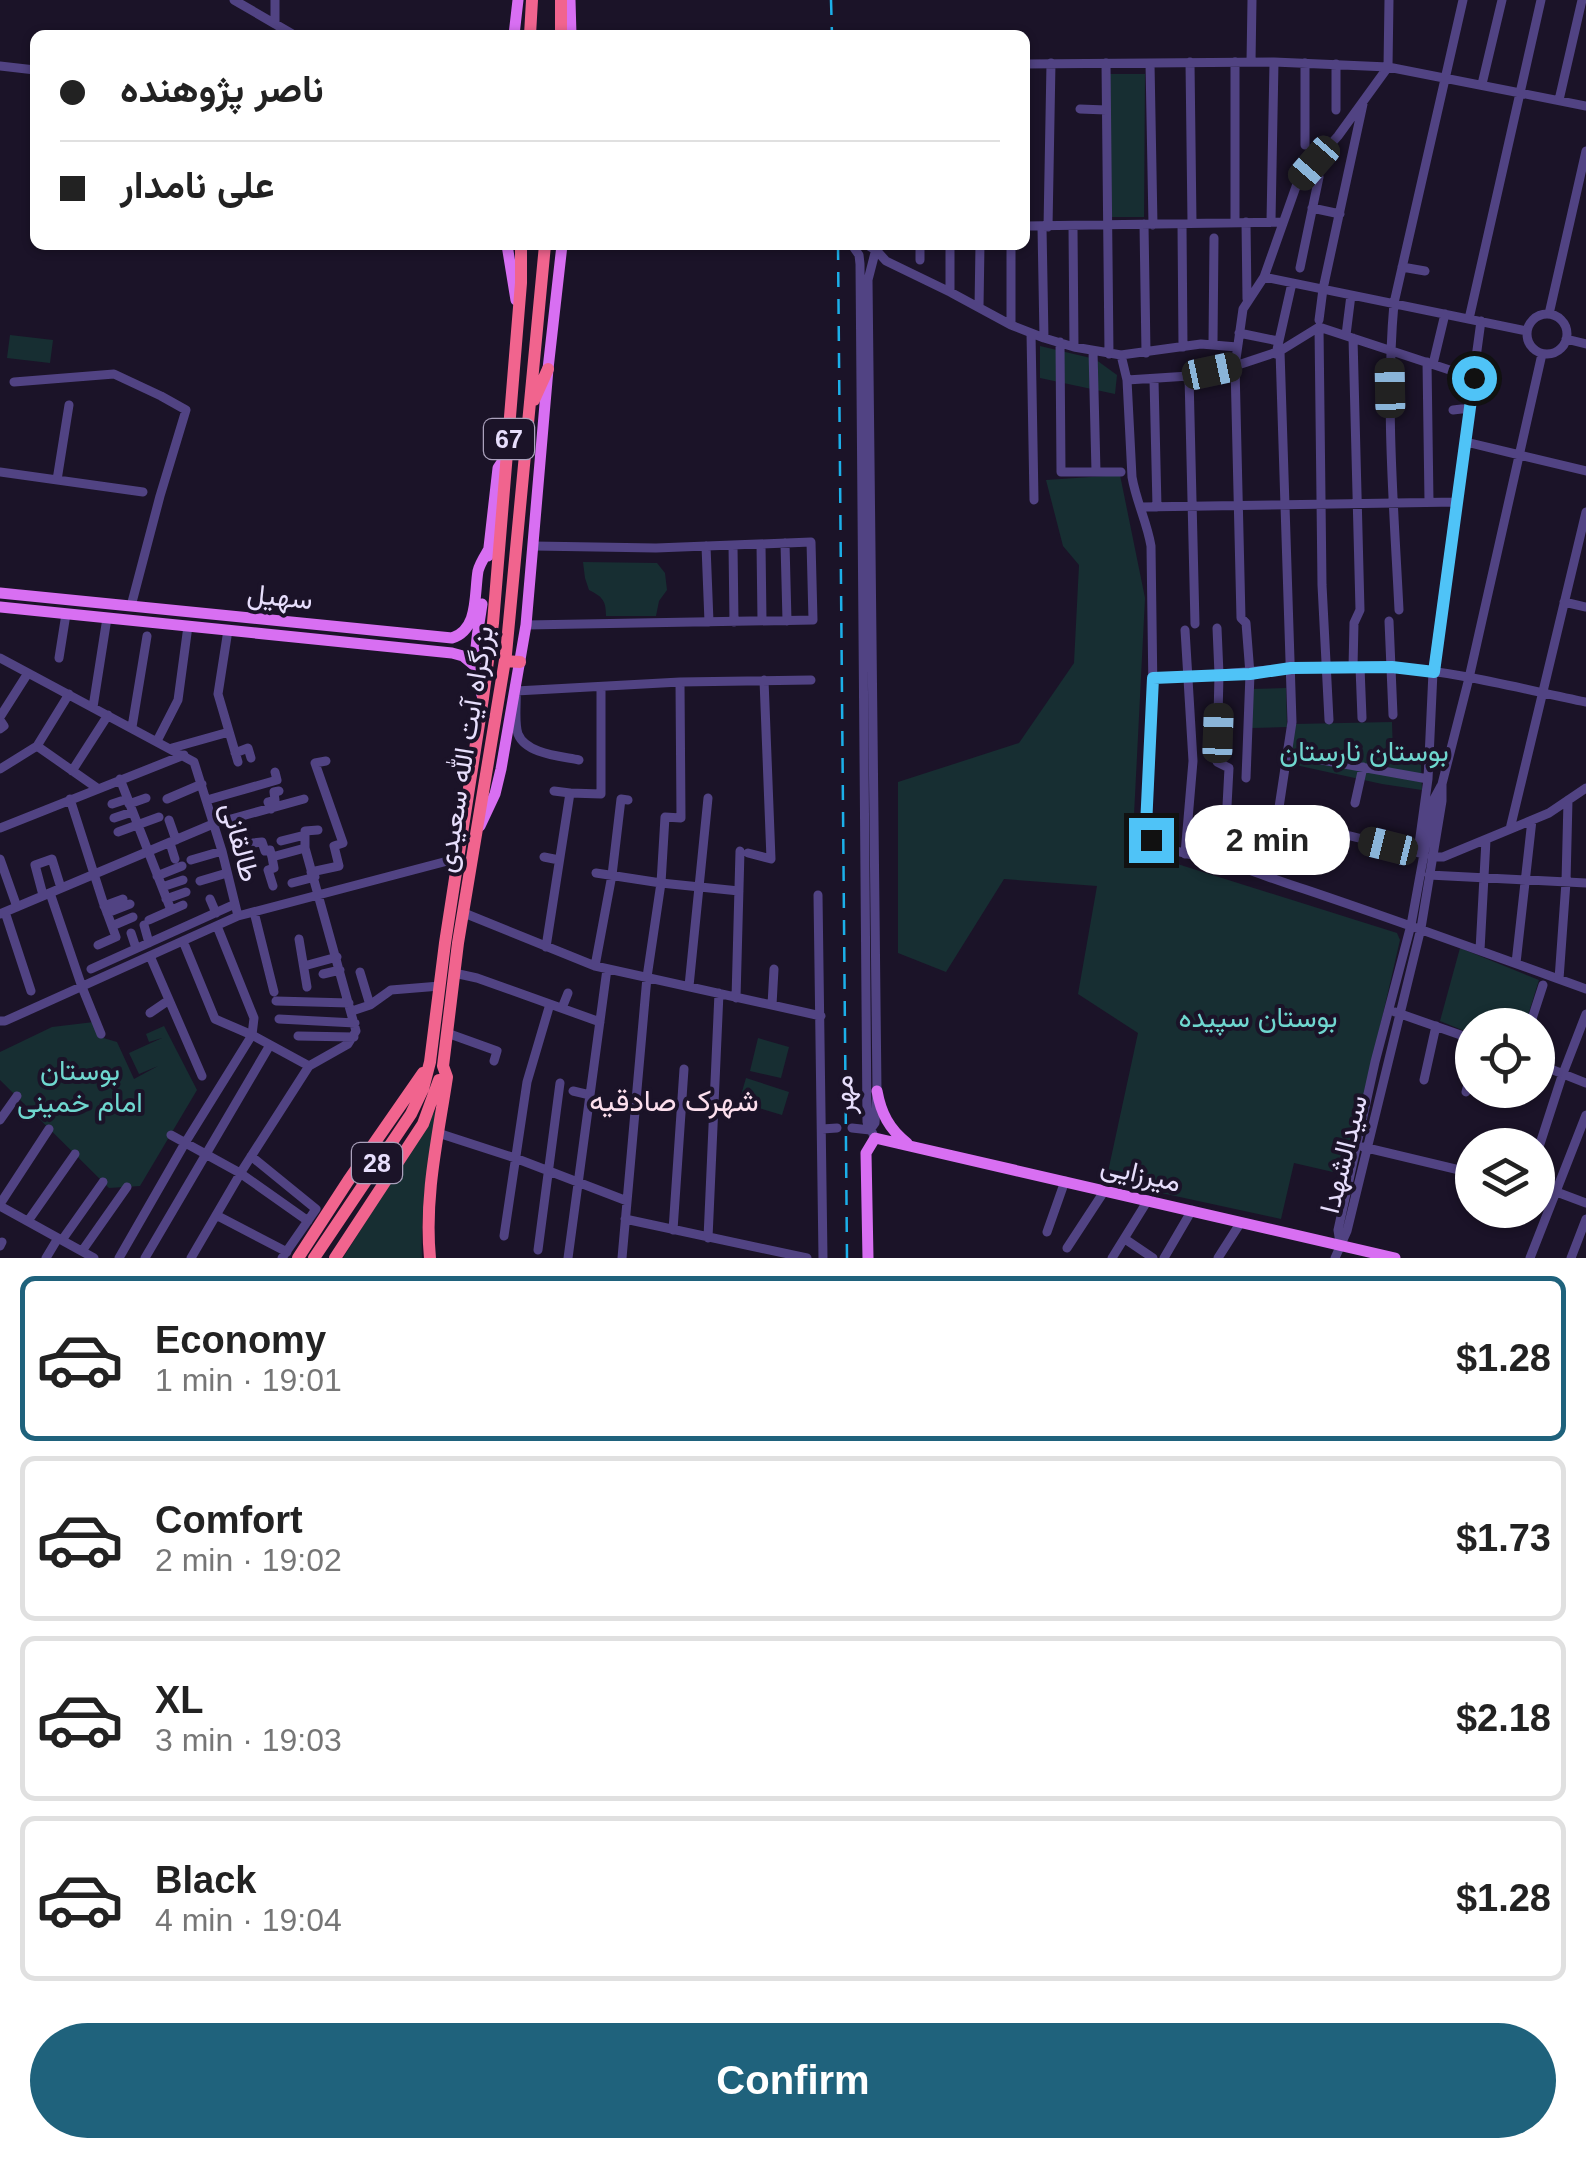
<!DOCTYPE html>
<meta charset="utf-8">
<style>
body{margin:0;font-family:Helvetica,Vazirmatn,sans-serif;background:#f6f6f6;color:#222;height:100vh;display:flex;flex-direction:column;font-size:38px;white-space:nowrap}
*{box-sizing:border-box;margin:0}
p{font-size:32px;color:#767676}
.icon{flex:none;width:55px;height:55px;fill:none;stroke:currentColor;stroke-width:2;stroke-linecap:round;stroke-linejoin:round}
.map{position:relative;height:1258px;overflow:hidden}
.drawer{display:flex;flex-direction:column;background:#fff;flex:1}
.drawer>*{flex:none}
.banner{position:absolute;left:30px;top:30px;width:1000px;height:220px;border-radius:15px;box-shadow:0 2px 8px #0004;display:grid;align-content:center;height:220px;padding:0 30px;background:#fff}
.tools{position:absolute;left:1455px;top:1008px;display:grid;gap:20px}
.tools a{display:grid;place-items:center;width:100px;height:100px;border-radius:50%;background:#fff;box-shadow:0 2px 8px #0004;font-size:50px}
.end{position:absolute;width:45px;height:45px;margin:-22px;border:12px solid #4fc3f7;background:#111;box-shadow:0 0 0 5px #111}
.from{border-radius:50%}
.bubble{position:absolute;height:70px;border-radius:35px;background:#fff;box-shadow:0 2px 8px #0004;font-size:32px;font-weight:700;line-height:70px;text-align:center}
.car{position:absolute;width:30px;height:60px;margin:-30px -15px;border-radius:12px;box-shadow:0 0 8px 2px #0007;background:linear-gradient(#222 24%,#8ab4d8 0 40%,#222 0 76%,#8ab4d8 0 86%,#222 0)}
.banner b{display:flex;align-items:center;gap:35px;height:95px;font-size:38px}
.banner b+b{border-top:2px solid #e0e0e0}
.banner i{width:25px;height:25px;background:#222}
ul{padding:18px 0 0;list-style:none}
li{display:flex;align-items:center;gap:30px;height:165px;margin:0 20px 15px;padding:0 10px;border:5px solid #e0e0e0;border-radius:15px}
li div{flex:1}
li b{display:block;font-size:38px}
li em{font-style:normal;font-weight:700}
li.active{border-color:#1f627c}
li>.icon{width:90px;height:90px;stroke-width:1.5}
.button{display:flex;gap:20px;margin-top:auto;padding:20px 30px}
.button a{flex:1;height:115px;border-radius:60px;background:#1f627c;color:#fff;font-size:40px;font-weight:700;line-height:115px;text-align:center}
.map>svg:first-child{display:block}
.green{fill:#172e32}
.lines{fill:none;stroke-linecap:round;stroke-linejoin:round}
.minor{stroke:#514383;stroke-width:9}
.major{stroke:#d86ff2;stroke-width:11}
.highway{stroke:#f1648e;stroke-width:12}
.rail{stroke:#1cb0ea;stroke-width:2.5;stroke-dasharray:15 12;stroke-linecap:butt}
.route{stroke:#4fc3f7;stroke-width:12}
.labels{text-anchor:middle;stroke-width:8;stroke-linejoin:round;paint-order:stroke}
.shield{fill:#1b1328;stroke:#aaa1bc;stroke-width:2.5}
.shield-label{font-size:25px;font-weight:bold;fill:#e7defc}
.street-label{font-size:28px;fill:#e7defc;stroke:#1b1328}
.park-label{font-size:28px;fill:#6fd7cf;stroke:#1b1328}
.neighbourhood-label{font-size:30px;fill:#fcdfed;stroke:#1b1328}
</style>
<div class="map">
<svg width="1586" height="1258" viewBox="0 0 1586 1258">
<rect width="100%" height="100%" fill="#1b1328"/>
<path class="green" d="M1110,74H1145L1144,217H1110Z
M10,335L53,340L50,363L7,358Z
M1040,346L1095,359L1117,375L1115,394L1040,378Z
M1120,475L1145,598L1133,835L1152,856L1397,933L1400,940L1346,1175L1294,1163L1281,1219L1106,1181L1138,1033L1078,994L1097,886L1004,879L946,972L898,953V782L1019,743L1074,663L1079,565L1063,546L1046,480Z
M583,562L657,563L665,573L667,590L659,601L656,616H606C606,601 603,597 589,590L585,578Z
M1286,688L1287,727L1252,728L1251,689Z
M1392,722L1393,755L1421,764L1422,790L1382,784L1291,764L1294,724Z
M1460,948L1539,980L1525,1025H1472V1034L1440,1021Z
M94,1022L100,1037L117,1042L134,1079L158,1066L139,1074L129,1053L162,1038L149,1042L146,1034L164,1026L197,1090L140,1186L109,1188L0,1080V1052L52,1027Z
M758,1038L789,1047L781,1078L750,1071Z
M746,1078L789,1092L782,1115L739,1102Z
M437,1108C429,1158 420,1207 422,1258H343Z"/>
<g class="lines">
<path class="minor" d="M234,0L294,35
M275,0V24
M1190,62L1192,223
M1235,62V222
M1251,62L1252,0
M1106,63L1109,354
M1150,63L1153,225
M1305,63V145
M1025,64L1274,62L1388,67L1586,106
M0,66L35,70
M1388,67L1389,0
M1482,84L1502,0
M1559,100L1582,0
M1080,109L1106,110
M1336,110V64
M1312,208L1340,214
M1271,221L1274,62
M1246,222L1247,299
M1144,224L1146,353
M1182,224L1183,347
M1025,226L1282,222
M1042,227L1044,338
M1048,227L1051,63
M1073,227L1074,347
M852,245L859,255L860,264L867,1122L875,1138
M867,245L877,251L886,261L950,292L1011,325L1044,338L1074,347L1121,355L1201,344L1237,347
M920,245V260
M1011,245V325
M1402,267L1425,271
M1300,268L1319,177
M1264,277L1527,331
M950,292V245
M979,307L980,245
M1549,314L1586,151
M1527 334a20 20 0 1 1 40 0a20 20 0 1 1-40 0Z
M1469,319L1541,0
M1319,320L1323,289L1363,104
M1319,327L1322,585L1329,720
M1031,333L1034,500
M1239,333L1278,341
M1346,335L1351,295
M1353,338L1360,610L1354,623L1353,667
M1566,339L1586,344
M1060,342L1061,472H1121
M1213,344L1214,238
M1093,351L1096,472
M1280,351L1292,722L1278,814L1282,819L1423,854L1419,844L1428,779L1433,672L1481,321
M1276,354L1292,283
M1121,355L1127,380L1132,477C1136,501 1147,522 1151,546L1153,694L1147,826C1147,852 1204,856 1224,862C1251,870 1278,881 1304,889C1399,921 1492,955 1586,989
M1427,362L1429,502
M1433,364L1445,314
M1189,376L1195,624
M1127,380L1189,376L1235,366L1280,351L1319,327L1474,378
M1154,380L1157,507
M14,382L114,374L161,396L186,410L160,496L131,606
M1453,410L1470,408
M1466,442L1586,471
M0,472L143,492
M57,480L69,405
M1141,507L1457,502
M785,543L787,621
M761,544L762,621
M733,545L734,622
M706,546L709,622
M1564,602L1586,607
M1399,610C1394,509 1385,405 1394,303L1463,0
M1389,621L1393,715
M526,625L813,620L811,542L656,548L534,546
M1217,628L1219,674L1217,762L1229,768L1224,862
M228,630L218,694L238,762
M0,658L194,762L222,851L238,916
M59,658L66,614
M1360,667L1362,718
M1153,678C1232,676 1311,662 1390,667C1456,671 1522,689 1586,702
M93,707L107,618
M0,717L28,673
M0,720L4,726L0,729
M132,727L147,636
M157,741L178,700L188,626
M37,746L97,788
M172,748L229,732
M235,753L248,748L251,758
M1288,754L1428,779
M579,760C560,756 526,754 518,734C514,722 517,704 516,691L680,682L811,680
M0,769L37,746L69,694
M72,771L108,715
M1246,778L1250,674L1246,623L1241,618L1235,366L1243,309L1264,277L1298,181L1338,136L1388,67
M120,779L171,910
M570,793L601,794V687
M70,799L103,902L116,937L98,945
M167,799L202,784
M207,800L277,780L275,772
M1355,803L1363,767
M112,804L127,799
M129,804L146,798
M271,809L268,802L275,800L274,792L279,791
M114,818L132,812
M169,820L176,840
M0,828L184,755
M1510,829L1586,512
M305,831L318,830
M118,832L159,817
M170,843L175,859
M253,843L262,842L265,851L270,850L272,857
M748,853L771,859L764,680
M1185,854L1193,761L1185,630
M272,857L274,868L268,870L273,886
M272,857L305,848
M544,857L559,860
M1432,857H1443L1549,813L1586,788
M0,859L17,907
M191,860L222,851
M311,872L339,866L334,846L343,843L315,763L326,761
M596,873L661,883L739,891
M1429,875L1586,883
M157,876L182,866
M200,881L227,873
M292,883L315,877
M162,887L183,880
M50,893L82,987L101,1034
M43,895L35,865L52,859L61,888
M818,895L823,1258
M166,899L186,892
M210,899L216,913
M104,906L123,899
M5,912L31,991
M254,912L274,992
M107,913L130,904
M464,913L595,966L821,1016
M0,914L213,824L304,799
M149,920L183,905
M144,925L149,943
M112,926L133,917
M131,933L136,948
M299,939L307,987
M183,941L215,1019L252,1035L309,1066
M546,947L570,793L554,791
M1480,950L1486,840
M150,956L202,1076
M1516,963L1532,820
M304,966L337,957
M595,966L612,875L621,799L628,800
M91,969L235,904
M360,972L370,1005
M454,973L477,978L600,1022
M323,974L340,970
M1559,979L1566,882L1568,800
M689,986L708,798
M736,998L740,851
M276,1001L349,1003
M772,1005L774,969
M562,1008L568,993
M352,1011L370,1005L391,990L440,986
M1395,1012L1472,1039
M150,1013L169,1000
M279,1019L355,1023
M0,1021H5L238,916L459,858
M1530,1025L1543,985
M447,1033L497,1051L494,1061
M298,1036L354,1037
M1538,1064L1586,1083
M1424,1080L1436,1026
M573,1091L590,1095
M1466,1092L1472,1068
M1513,1093L1514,1090
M0,1120L17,1096
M852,1128L870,1130
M822,1129L837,1128
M870,1130L875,1123L877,1091L868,280L877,245
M438,1133L515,1158L627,1201
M171,1135L240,1173L308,1221
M1363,1147L1472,1173
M1538,1150L1562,1076L1586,1014
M251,1156L316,1209L282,1258
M1538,1185L1586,1203
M0,1204L49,1129
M0,1206L94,1258
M216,1215L287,1252
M625,1219L807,1258
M28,1221L75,1154
M673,1230L684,1069
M1047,1232L1065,1181
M504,1236L527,1082L550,1004
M708,1238L719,993
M1125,1239L1153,1258
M62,1240L103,1182
M1340,1243L1338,1230L1375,1062L1411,925L1434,799L1441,786
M0,1246L2,1242
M1067,1248L1105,1190
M538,1250L560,1083
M82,1251L127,1187
M46,1258L58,1238
M119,1258L185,1143L252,1035L254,1018L217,926
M145,1258L270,1045
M191,1258L243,1169L309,1066L348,1044L356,1031L305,848V835L281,841
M568,1258L607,969
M622,1258L647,977L661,883L665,817L681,818L680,682
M1112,1258L1148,1200
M1164,1258L1192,1210
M1218,1258L1241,1222
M1335,1258L1347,1231L1421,928L1442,801V784L1469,678L1542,354
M1530,1258L1586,1115
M1571,1258L1586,1219"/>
<path class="major" d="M570,0L571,35
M514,35L518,0
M507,245L516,300
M488,556L498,468L508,453
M0,593L452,638C479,629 474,595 478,571C480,563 485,556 489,549
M482,604C477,639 470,664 483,698
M0,607L452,653L463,656L475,666
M480,826L495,794L501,769L526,625L548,369L562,245
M877,1091C881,1113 889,1129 907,1143
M868,1258L866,1153L875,1138L1395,1258"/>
<path class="highway" d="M530,35L532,0
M561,35V0
M534,400L548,369
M505,661L520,662
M298,1258L348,1181L423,1073
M314,1258L411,1114L423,1089L430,1062L445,943L483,698L493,623L521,283V245
M335,1258L423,1124L439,1080
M430,1258C424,1197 438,1137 447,1077L443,1066L458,943L506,654L545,245"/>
<path class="rail" d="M831,0L832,35
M838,245L847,1258"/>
</g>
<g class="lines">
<path class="route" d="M1151,840L1147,834L1146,826L1153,678L1250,674L1291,668L1392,667L1434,672L1474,378"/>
</g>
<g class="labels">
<g class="shield">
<rect x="484" y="419" width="50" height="40" rx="8"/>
<rect x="352" y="1143" width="50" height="40" rx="8"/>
</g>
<g class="shield-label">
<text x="509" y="448">67</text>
<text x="377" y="1172">28</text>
</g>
<g class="street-label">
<text transform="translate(280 596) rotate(6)" y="10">سهیل</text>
<text transform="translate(464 749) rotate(-81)" y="10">بزرگراه آیت الله سعیدی</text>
<text transform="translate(241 842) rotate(75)" y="10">طالقانی</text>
<text transform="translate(843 1095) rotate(-93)" y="10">مهر</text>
<text transform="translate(1343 1154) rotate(-76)" y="10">سیدالشهدا</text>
<text transform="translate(1141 1173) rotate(13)" y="10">میرزایی</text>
</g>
<g class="park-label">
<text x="1364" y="761">بوستان نارستان</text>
<text x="1258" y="1027">بوستان سپیده</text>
<text x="80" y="1080">بوستان<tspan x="80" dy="32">امام خمینی</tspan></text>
</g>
<g class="neighbourhood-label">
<text x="674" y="1111">شهرک صادقیه</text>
</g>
</g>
</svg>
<div class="tools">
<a><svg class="icon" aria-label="locate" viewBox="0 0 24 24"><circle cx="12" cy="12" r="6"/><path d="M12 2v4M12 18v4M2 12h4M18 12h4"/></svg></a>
<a><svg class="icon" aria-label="layers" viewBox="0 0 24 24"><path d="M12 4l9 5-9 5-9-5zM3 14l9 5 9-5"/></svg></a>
</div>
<i class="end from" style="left:1474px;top:378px"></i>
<i class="end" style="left:1151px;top:840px"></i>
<div class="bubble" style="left:1185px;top:805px;width:165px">2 min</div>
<i class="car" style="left:1314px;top:163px;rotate:221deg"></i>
<i class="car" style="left:1212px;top:371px;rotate:78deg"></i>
<i class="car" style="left:1390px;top:388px;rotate:359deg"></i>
<i class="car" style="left:1218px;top:733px;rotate:2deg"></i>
<i class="car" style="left:1388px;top:846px;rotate:284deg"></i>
<div class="banner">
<b><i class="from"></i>ناصر پژوهنده</b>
<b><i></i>علی نامدار</b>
</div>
</div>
<section class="drawer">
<ul>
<li class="active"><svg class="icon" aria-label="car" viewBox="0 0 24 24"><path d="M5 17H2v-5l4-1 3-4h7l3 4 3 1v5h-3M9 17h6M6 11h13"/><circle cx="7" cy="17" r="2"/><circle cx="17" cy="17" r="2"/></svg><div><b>Economy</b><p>1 min · 19:01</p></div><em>$1.28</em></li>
<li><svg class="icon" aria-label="car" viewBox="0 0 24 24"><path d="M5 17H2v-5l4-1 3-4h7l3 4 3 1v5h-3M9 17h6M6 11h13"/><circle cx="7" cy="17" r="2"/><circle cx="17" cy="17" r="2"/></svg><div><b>Comfort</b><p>2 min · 19:02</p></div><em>$1.73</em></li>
<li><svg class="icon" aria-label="car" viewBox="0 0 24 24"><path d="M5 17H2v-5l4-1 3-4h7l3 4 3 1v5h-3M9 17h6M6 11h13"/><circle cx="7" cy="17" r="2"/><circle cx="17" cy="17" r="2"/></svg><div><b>XL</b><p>3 min · 19:03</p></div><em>$2.18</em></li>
<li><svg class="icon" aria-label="car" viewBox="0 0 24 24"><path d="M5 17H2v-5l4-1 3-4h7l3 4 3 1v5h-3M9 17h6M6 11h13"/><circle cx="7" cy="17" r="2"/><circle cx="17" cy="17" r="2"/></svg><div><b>Black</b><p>4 min · 19:04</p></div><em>$1.28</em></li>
</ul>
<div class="button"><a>Confirm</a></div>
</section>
